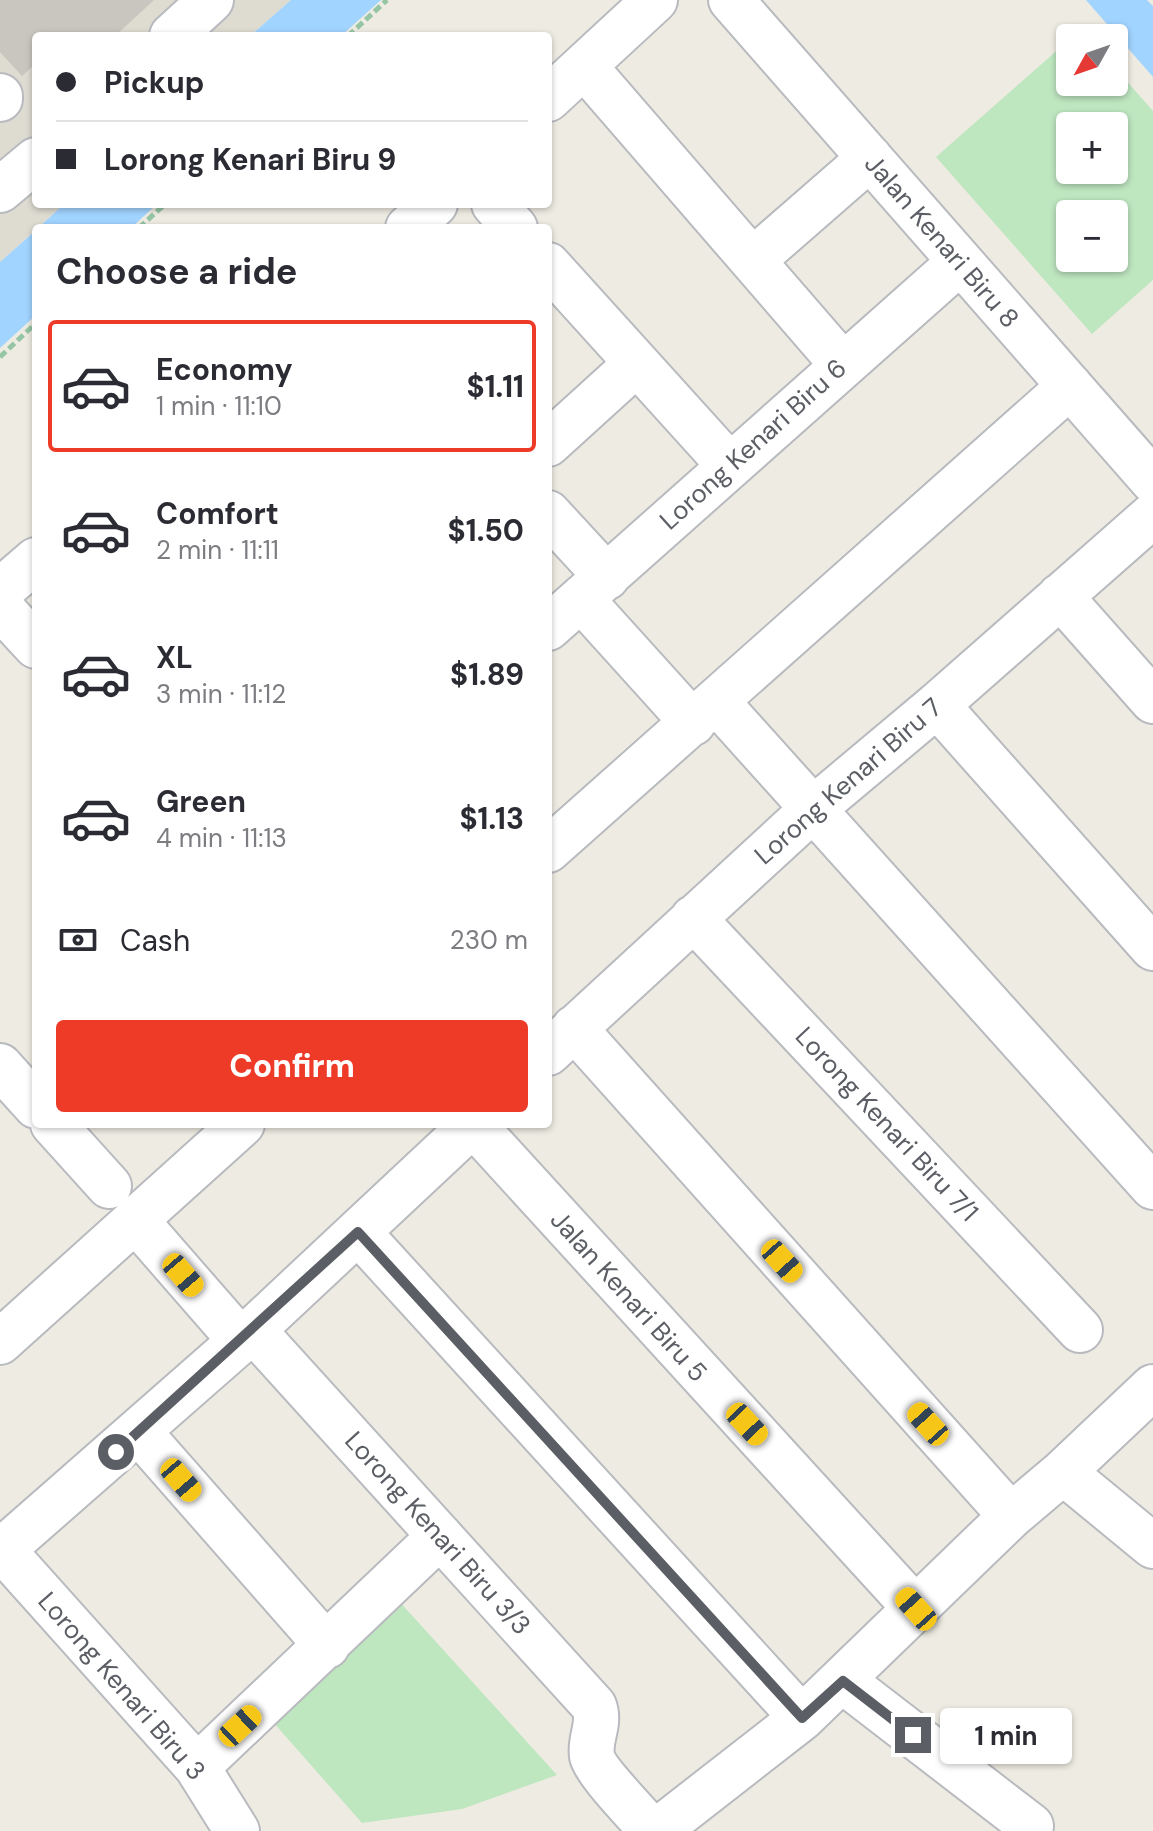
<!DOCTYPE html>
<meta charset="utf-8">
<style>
body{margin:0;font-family:"DM Sans",sans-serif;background:#f7f7f7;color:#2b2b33;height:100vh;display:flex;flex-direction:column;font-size:30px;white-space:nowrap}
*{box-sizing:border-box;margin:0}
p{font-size:26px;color:#7c7c81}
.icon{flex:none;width:44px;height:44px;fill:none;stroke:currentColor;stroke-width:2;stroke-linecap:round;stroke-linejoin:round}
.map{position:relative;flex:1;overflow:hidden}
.details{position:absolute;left:32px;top:224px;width:520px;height:904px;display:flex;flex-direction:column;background:#fff;border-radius:8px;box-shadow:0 2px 6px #0004}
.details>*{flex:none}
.top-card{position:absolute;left:32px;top:32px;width:520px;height:176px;border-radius:8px;box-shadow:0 2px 6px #0004;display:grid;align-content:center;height:176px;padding:0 24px;background:#fff}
.needle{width:52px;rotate:230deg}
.fabs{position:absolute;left:1056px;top:24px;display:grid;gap:16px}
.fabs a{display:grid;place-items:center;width:72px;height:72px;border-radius:8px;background:#fff;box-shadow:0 2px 6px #0004;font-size:40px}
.end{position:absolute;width:36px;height:36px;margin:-18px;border:10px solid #5b5e64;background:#fff;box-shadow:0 0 0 4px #fff}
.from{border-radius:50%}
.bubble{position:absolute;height:56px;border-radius:8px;background:#fff;box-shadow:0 2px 6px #0004;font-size:26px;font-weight:700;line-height:56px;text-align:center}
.car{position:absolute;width:24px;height:48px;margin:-24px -12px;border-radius:10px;box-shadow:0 0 6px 2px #0007;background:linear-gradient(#f5c518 24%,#345 0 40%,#f5c518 0 76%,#345 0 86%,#f5c518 0)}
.top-card b{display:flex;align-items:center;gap:28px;height:76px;font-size:30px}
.top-card b+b{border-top:2px solid #e1e1e2}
.top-card i{width:20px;height:20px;background:#2b2b33}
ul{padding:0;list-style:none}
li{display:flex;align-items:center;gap:24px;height:132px;margin:0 16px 12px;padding:0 8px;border:4px solid transparent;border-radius:8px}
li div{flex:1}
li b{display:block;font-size:30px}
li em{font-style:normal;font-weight:700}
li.on{border-color:#ee3b28}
li>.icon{width:72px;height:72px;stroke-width:1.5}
h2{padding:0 24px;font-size:36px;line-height:96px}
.pay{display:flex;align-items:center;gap:20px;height:88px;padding:0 24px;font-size:30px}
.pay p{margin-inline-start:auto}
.button{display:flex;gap:16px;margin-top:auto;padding:16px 24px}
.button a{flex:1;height:92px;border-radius:8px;background:#ee3b28;color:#fff;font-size:32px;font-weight:700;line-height:92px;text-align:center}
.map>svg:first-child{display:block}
.education{fill:#dedbd1}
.green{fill:#bee6bf;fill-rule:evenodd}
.water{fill:#a1d4ff}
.building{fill:#c9c6bf}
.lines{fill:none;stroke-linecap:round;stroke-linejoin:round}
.minor-casing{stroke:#b8babf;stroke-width:48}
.path{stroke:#95c5a4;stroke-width:5;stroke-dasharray:8 4;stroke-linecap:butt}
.minor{stroke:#fff;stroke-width:44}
.route{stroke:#5b5e64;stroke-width:10}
.labels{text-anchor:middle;stroke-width:6;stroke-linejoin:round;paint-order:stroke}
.street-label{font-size:26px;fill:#5b5e64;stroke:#fff}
</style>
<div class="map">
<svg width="1153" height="1831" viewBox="0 0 1153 1831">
<rect width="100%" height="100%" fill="#eeece2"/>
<path class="education" d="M0,0H291L250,36H36V204H64L0,262Z"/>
<path class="green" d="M1070,39V82H1114V67L1153,111V280L1092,334L936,157ZM1114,126V170H1070V126ZM1070,214H1114V258H1070Z
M397,1599L557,1775L462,1809L362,1823L273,1722Z"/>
<path class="water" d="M291,0H381L341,36H250Z
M1086,0H1147L1153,6V77Z
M64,204H157L131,228H38Z
M36,230V315L0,348V262Z"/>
<path class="building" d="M0,0H154L115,36H36V63L22,76L0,52Z"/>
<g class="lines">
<g class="minor-casing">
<path id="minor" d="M731,0L1153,481
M172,36L211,0
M584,66L842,364
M0,96V99
M548,99L655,0
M0,190L36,160
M494,204L515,228
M408,228L435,204
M753,260L870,158
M548,265L729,465
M548,444L636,364
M548,513L607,577
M0,591L36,560
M1060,596L1153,701
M581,599L693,723
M0,607L36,646
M548,628L960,262
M716,701L1153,1187
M937,705L1153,948
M548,850L1070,386
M693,918L1080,1330
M574,1028L1011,1516
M548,1053L813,809L937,705L1153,515
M0,1066L36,1106
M53,1124L109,1186
M473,1124L916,1609
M145,1231L240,1340
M358,1232L802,1718
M253,1330L594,1706C601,1724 589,1738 592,1756C595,1771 639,1816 652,1831
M0,1342L242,1124
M139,1432L327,1646
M1063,1472L1153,1546
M0,1547L197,1767L237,1831
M0,1552L253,1330L473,1124
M843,1681L1031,1826
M197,1767L440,1536
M657,1831L802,1718L1011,1516L1063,1472L1153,1387"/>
</g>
<path class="path" d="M348,36L387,0
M139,228L165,204
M0,357L36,323"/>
<use href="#minor" class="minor"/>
</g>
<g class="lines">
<path class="route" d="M116,1452L358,1232L802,1718L843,1681L913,1735"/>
</g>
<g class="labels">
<g class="street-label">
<text transform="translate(942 241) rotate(49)" y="9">Jalan Kenari Biru 8</text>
<text transform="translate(753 444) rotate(-42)" y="9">Lorong Kenari Biru 6</text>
<text transform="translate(848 781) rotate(-41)" y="9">Lorong Kenari Biru 7</text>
<text transform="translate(887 1124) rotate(47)" y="9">Lorong Kenari Biru 7/1</text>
<text transform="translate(629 1296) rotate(48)" y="9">Jalan Kenari Biru 5</text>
<text transform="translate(438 1533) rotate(48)" y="9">Lorong Kenari Biru 3/3</text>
<text transform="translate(122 1686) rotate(49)" y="9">Lorong Kenari Biru 3</text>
</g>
</g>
</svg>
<div class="fabs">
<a><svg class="needle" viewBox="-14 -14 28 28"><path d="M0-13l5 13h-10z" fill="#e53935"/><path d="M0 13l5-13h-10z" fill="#7c7c81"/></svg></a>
<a>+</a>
<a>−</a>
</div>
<i class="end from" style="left:116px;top:1452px"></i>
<i class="end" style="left:913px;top:1735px"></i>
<div class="bubble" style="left:940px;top:1708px;width:132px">1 min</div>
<i class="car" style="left:782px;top:1261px;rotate:138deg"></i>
<i class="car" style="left:183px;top:1275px;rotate:139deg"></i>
<i class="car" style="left:747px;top:1424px;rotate:137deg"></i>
<i class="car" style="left:928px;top:1424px;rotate:318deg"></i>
<i class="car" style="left:181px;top:1480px;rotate:139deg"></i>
<i class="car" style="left:916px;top:1609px;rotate:318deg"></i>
<i class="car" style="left:240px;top:1726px;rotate:47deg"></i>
<div class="top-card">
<b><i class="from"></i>Pickup</b>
<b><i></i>Lorong Kenari Biru 9</b>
</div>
<section class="details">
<h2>Choose a ride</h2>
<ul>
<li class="on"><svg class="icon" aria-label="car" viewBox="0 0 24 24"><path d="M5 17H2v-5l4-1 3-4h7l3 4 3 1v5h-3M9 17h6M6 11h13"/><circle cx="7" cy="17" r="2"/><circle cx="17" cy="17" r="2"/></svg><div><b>Economy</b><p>1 min · 11:10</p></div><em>$1.11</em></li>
<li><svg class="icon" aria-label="car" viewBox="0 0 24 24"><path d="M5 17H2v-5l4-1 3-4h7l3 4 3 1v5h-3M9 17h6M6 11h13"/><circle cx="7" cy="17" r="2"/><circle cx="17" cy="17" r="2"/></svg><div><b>Comfort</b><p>2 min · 11:11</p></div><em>$1.50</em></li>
<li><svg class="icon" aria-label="car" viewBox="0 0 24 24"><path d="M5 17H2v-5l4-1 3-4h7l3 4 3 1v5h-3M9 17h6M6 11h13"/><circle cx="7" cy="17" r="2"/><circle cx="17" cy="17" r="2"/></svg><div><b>XL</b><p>3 min · 11:12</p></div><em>$1.89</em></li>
<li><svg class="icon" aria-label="car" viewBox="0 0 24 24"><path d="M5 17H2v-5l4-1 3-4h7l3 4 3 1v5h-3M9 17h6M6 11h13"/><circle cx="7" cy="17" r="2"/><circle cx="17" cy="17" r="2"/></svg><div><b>Green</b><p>4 min · 11:13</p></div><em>$1.13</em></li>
</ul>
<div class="pay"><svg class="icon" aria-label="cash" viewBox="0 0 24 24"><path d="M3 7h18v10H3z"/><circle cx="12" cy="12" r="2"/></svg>Cash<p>230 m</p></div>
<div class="button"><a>Confirm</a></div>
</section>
</div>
